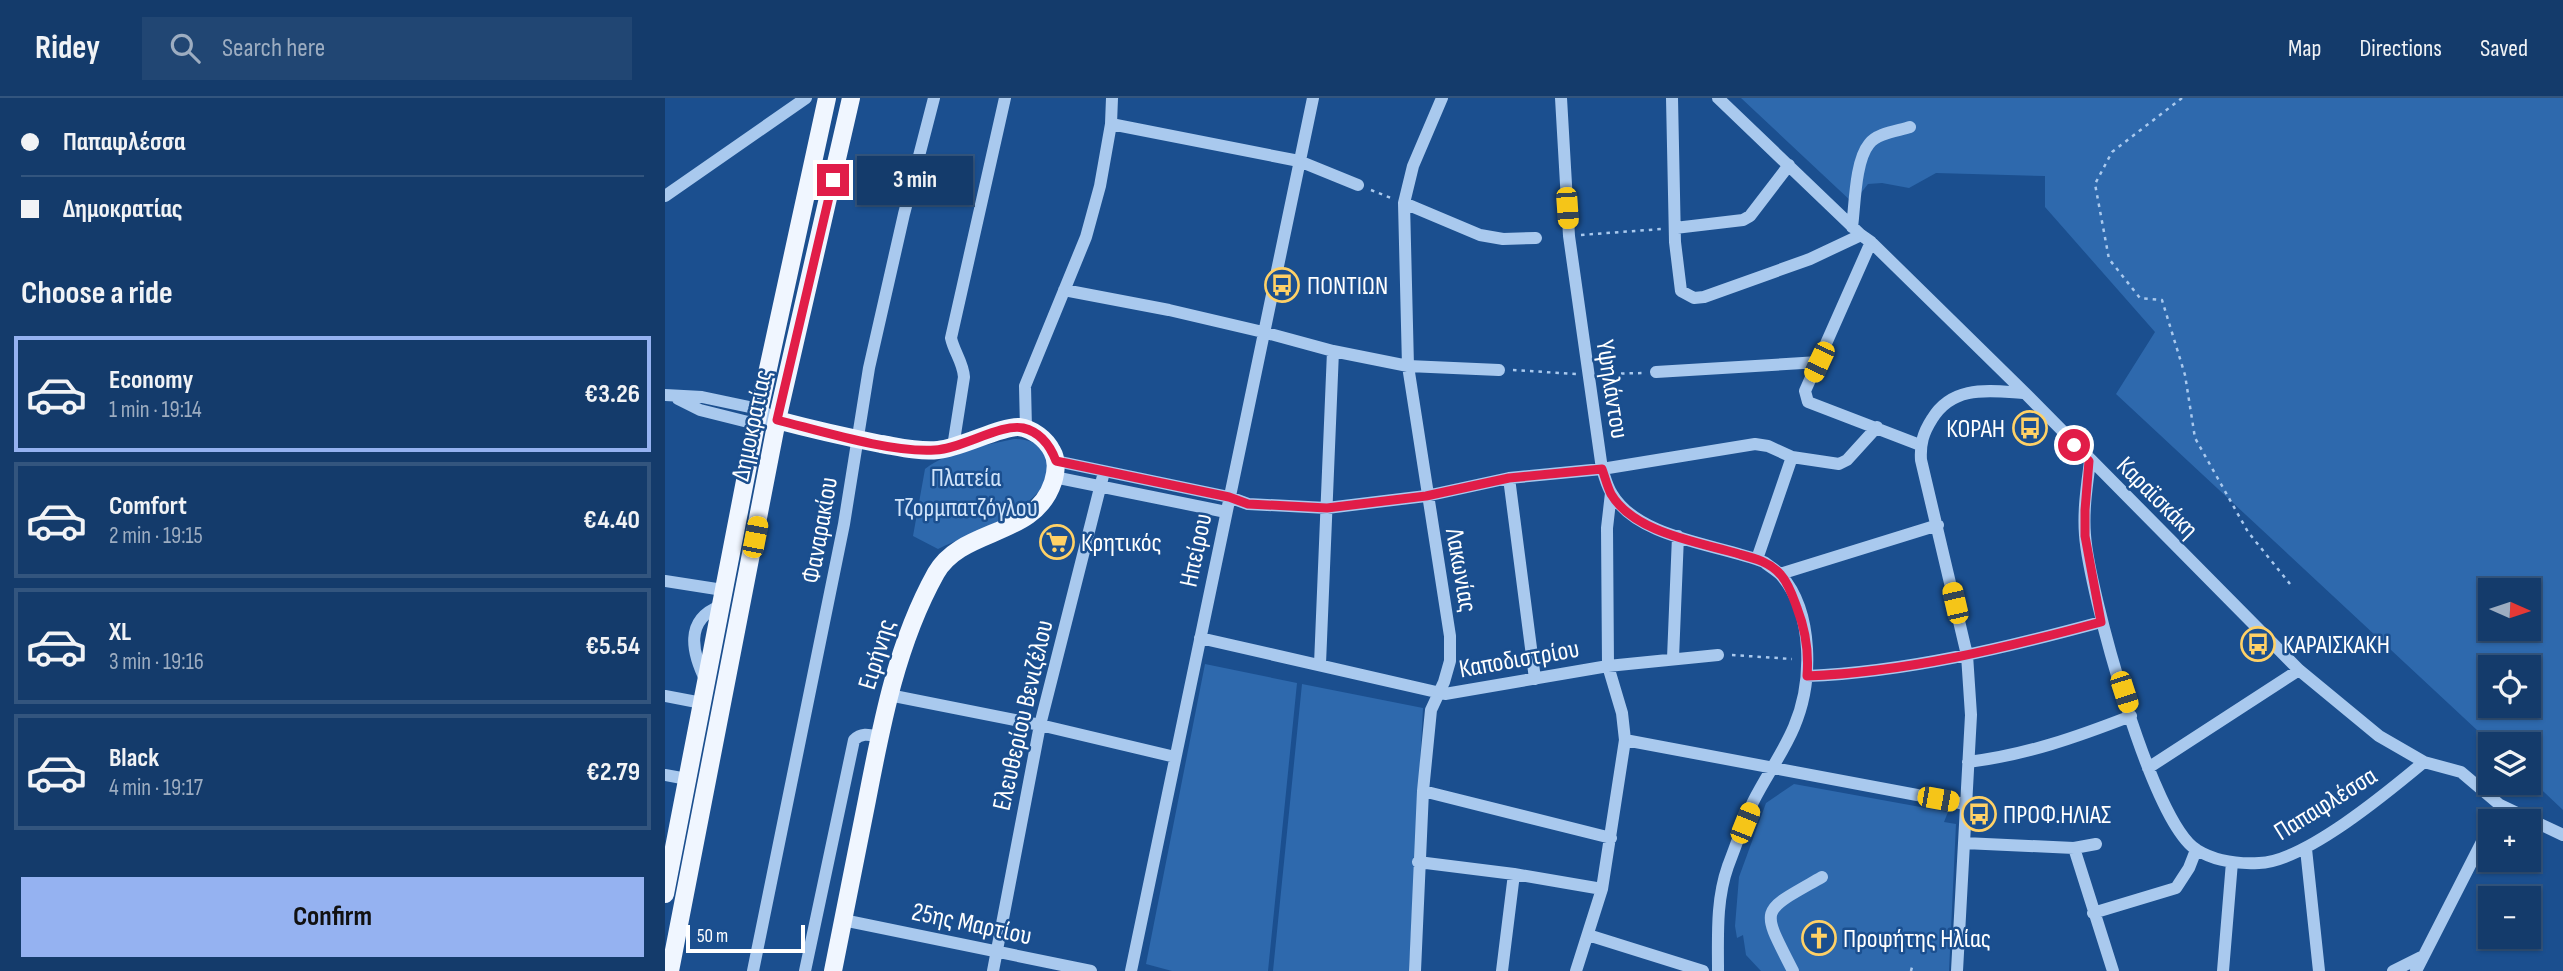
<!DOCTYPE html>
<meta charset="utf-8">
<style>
body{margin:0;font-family:"Sofia Sans Condensed",sans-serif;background:#214673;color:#f1f3f6;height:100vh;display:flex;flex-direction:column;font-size:26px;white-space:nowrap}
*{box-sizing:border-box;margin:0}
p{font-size:23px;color:#9dadc1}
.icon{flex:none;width:38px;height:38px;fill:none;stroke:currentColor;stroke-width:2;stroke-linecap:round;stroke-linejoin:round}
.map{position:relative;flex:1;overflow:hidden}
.panel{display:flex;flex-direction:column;background:#143b6b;width:665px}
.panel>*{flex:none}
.banner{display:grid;align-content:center;height:154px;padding:0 21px;background:#143b6b}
.needle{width:46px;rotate:93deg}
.tools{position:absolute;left:1813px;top:480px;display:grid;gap:14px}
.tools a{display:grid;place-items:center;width:63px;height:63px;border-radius:0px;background:#143b6b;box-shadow:0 2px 5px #0004,0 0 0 2px #33557e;font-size:35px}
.scale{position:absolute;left:21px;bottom:18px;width:119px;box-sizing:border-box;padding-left:7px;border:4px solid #fff;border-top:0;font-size:19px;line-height:24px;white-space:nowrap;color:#fff;-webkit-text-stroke:5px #1b4f8f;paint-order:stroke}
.end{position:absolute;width:32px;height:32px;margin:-16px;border:9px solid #e11d48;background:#fff;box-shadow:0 0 0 4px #fff}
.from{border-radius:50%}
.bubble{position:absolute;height:49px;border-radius:0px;background:#143b6b;box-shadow:0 2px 5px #0004,0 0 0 2px #33557e;font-size:23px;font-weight:700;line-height:49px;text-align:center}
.car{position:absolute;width:21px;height:42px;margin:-21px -10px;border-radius:9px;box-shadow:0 0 5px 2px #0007;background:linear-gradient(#f5c518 24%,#345 0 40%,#f5c518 0 76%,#345 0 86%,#f5c518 0)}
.banner b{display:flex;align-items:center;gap:24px;height:66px;font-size:26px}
.banner b+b{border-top:2px solid #33557e}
.banner i{width:18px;height:18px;background:#f1f3f6}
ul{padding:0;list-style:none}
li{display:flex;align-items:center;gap:21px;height:116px;margin:0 14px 10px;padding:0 7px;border:4px solid #33557e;border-radius:0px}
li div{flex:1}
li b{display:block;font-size:26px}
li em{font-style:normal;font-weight:700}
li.active{border-color:#95b2f1}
li>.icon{width:63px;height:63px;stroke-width:1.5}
h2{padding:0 21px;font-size:32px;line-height:84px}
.button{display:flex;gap:14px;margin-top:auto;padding:14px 21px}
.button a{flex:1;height:80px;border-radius:0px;background:#95b2f1;color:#111;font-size:28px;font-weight:700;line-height:80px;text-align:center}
header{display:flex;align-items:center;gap:42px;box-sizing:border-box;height:98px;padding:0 35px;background:#143b6b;border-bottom:2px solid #33557e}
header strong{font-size:33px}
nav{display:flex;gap:38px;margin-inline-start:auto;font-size:24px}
.search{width:490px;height:63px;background:#214673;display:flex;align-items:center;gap:18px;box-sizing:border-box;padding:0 24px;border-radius:0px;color:#9dadc1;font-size:26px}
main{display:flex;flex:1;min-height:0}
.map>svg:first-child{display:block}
.green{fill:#2e69ad;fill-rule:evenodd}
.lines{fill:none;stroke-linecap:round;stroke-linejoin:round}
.path{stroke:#a9c9ee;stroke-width:2.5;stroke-dasharray:3.5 5;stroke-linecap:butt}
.minor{stroke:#a9c9ee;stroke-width:12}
.major{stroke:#f0f6ff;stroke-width:18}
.route{stroke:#e11d48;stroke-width:9}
.labels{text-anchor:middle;stroke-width:5;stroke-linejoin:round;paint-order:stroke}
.poi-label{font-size:26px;fill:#fff;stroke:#1b4f8f;text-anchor:start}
.street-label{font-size:26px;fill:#fff;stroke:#1b4f8f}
.park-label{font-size:26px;fill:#cfe3fa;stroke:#1b4f8f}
</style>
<header>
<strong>Ridey</strong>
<div class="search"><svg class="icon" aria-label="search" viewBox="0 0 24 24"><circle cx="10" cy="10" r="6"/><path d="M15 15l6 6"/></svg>Search here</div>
<nav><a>Map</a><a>Directions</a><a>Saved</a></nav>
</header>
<main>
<section class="panel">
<div class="banner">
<b><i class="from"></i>Παπαφλέσσα</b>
<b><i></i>Δημοκρατίας</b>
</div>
<h2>Choose a ride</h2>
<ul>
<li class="active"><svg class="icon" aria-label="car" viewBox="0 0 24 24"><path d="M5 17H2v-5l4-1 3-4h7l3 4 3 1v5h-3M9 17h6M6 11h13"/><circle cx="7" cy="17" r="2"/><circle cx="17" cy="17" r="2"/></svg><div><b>Economy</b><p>1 min · 19:14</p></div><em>€3.26</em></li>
<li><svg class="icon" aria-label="car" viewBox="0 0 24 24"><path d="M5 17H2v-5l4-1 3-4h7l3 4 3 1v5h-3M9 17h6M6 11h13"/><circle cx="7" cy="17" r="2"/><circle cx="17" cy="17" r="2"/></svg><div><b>Comfort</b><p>2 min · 19:15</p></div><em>€4.40</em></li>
<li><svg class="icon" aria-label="car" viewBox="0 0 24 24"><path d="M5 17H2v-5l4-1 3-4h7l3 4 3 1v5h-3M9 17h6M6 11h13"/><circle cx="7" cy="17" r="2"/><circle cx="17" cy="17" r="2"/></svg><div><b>XL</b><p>3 min · 19:16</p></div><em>€5.54</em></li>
<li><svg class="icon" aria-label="car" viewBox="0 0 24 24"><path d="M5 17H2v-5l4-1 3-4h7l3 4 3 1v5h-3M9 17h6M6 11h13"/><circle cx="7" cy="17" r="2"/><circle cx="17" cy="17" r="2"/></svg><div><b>Black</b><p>4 min · 19:17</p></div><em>€2.79</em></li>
</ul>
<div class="button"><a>Confirm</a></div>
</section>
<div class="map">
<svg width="1898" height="873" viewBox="0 0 1898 873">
<rect width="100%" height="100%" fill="#1b4f8f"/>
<path class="green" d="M1076,0H1898V712L1864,680V646H1827L1451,296L1490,234L1380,109V78L1271,75L1244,90L1217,85L1203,86L1188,105ZM1825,492H1864V530H1825ZM1825,569H1864V607H1825Z
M349,341C362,341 374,344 380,357C403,403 302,436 273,451L248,438L260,371C285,352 318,348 349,341Z
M540,566L632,585L603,873H507L481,866Z
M637,586L758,610L744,873H608Z
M1129,686L1283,714L1279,724L1291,726L1284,873H1096L1081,857L1078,837L1072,840L1070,828L1074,779L1101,705Z"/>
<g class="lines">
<path class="path" d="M1517,0L1447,54L1430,86L1444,161L1475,200L1497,202L1520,277L1530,340L1583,434L1625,486
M706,92L726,100
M916,137L997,131
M848,272L911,276
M939,276L978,275
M1067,557L1127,561
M1246,873L1248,865"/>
<path class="minor" d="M896,0L904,138L937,371C940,379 942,389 947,396C974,441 1053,446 1099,464C1104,468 1111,472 1116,477C1149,515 1148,585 1129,629C1118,655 1101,678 1088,704C1079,724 1071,747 1063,768C1051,802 1053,837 1053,873
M1007,0L1010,144L1016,193L1029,200L1039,199L1145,161L1196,137
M1053,0L1196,137L1206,144L1360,295L1634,572L1714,638L1759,664L1796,674L1835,707L1898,737
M446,26L634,63L693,87
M0,98L141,0
M739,105L815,137L838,141L871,140
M1187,129C1190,107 1190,63 1204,46C1212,35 1233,33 1245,29
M1010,130L1078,122L1085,118L1124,67
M1206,144L1140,293L1143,304L1255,347
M399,192L504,212L598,234L668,253L743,268L834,272
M991,274L1154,264
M0,297L37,299L94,311L112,322
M13,301L35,312L91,326L98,325
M361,331L360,288L421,139L435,88L446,26L447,0
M288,349L299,279C298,264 289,254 286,240L340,0
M391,363L564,399L583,406L662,410L761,398L844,380L937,371L1090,346L1103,348L1127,359L1174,366L1182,362L1212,329
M1425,363C1422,387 1418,412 1420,437C1424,492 1487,726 1532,752C1550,763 1574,766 1594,765C1639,764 1723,694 1759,664
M389,379L561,414
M844,380L870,581
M1092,461L1127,359
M1115,476L1273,427
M0,483L58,492
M535,540L780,596L943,568L1053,557
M1008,560L1013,438
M655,566L668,253
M1142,578C1241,574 1340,550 1436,524
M41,583C27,555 19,522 55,508
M224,597L375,627L510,659
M0,598L37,605
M960,642L1300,706
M1303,664C1361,657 1412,639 1466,618
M1483,670L1634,572
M0,677L22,681
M758,693L946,740
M1299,745L1409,750L1431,746
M1409,750L1448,873
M1641,751L1654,873
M753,764L849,776L937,791
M1428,815L1511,790L1524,770L1531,752
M178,822L426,873
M923,837L1038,873
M88,873L179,426L204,270L239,116L269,0
M140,873L189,642C197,634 205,637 215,639
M328,873L375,627L439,374
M466,873L648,0
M750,873L758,693L766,612L779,584L785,563V538L743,268L739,105L748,68L777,0
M837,873L849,776
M911,873L937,791L960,642L957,615L943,568L942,430L946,395
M1128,873C1095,808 1094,815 1157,779
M1292,873L1306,617L1302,557L1256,362C1255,346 1258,335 1267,321C1288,286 1325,293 1360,295
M1558,873L1567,764
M1728,873L1756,859
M1751,873L1825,728"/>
<path class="major" d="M112,322C146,331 181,339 216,346C234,349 254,354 273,352C296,350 336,328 354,329C368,331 381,341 387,353C393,363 391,374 388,384C370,440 297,429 271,475C232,545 217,624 202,702C191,759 179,816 168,873
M0,796L91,326L162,0
M5,873L112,322L186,0"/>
</g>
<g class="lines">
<path class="route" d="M168,82L112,322C156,333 226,355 270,352C296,351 337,325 358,330C375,334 385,347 391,363L564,399L583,406L662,410L761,398L844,380L937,371C940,379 942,388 946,396C969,435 1034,444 1074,456C1089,460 1105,464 1116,477C1124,486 1128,499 1132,510C1141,533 1144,554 1142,578C1242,574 1340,550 1436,524L1420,438V412L1424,363L1409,347"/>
</g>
<defs>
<g id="bus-ring" transform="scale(1.75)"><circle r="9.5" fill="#1b4f8f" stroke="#ffd166" stroke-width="1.5"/><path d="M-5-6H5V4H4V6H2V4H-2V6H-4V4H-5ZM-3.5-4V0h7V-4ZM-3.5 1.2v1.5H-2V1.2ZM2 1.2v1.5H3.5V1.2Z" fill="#ffd166"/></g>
<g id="supermarket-ring" transform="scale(1.75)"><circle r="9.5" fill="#1b4f8f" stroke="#ffd166" stroke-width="1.5"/><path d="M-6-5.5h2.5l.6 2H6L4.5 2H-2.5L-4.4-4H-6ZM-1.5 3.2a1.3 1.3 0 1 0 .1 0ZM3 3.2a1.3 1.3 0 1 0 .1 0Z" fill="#ffd166"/></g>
<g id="church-ring" transform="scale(1.75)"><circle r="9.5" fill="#1b4f8f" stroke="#ffd166" stroke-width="1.5"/><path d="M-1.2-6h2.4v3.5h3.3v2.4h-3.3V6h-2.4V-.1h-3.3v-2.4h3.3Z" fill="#ffd166"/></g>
</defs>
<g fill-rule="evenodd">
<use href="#bus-ring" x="617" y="187"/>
<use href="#bus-ring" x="1365" y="330"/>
<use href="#supermarket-ring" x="392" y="444"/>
<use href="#bus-ring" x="1593" y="546"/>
<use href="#bus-ring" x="1314" y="716"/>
<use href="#church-ring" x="1154" y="840"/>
</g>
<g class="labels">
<g class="poi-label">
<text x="642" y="196">ΠΟΝΤΙΩΝ</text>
<text x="1340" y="339" text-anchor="end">ΚΟΡΑΗ</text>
<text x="416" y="453">Κρητικός</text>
<text x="1618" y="555">ΚΑΡΑΙΣΚΑΚΗ</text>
<text x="1338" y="725">ΠΡΟΦ.ΗΛΙΑΣ</text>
<text x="1178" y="849">Προφήτης Ηλίας</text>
</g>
<g class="street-label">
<text transform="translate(948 291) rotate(81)" y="9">Υψηλάντου</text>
<text transform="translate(86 327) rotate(-78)" y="9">Δημοκρατίας</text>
<text transform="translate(1493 399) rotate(45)" y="9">Καραϊσκάκη</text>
<text transform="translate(154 432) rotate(-80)" y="9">Φαναρακίου</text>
<text transform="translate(530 452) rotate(-78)" y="9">Ηπείρου</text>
<text transform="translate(797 472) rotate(80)" y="9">Λακωνίας</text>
<text transform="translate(211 556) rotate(-73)" y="9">Ειρήνης</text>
<text transform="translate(854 560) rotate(-10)" y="9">Καποδιστρίου</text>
<text transform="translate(357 617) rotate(-77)" y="9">Ελευθερίου Βενιζέλου</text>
<text transform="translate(1660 705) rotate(-32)" y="9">Παπαφλέσσα</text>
<text transform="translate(307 825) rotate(12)" y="9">25ης Μαρτίου</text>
</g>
<g class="park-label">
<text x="301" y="388">Πλατεία<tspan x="301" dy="30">Τζορμπατζόγλου</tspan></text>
</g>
</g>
</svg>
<div class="tools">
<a><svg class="needle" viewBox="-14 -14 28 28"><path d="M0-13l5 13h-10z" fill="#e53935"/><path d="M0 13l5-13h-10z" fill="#9dadc1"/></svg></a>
<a><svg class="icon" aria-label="locate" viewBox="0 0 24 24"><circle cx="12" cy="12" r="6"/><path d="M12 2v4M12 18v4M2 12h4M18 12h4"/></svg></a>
<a><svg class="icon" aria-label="layers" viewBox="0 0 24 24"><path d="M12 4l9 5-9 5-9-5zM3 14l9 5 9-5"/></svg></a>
<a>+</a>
<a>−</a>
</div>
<div class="scale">50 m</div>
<i class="end from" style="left:1409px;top:347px"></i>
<i class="end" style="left:168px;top:82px"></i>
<div class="bubble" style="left:192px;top:58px;width:116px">3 min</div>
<i class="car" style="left:902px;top:110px;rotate:176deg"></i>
<i class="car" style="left:1154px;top:264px;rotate:205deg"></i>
<i class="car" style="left:90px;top:439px;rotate:11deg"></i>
<i class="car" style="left:1290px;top:505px;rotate:347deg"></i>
<i class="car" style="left:1459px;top:594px;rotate:162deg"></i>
<i class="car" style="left:1273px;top:701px;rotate:100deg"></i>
<i class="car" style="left:1080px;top:725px;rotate:22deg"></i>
</div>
</main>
